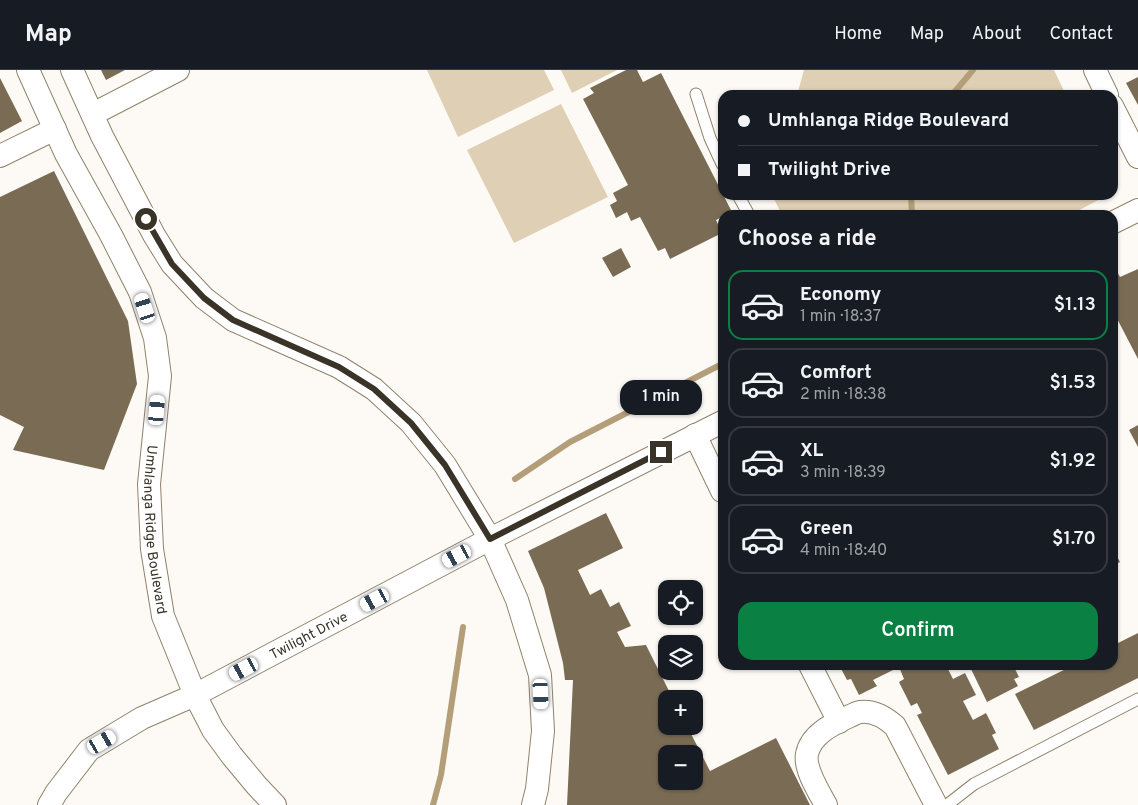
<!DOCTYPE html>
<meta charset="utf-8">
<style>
body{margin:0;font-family:Overpass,sans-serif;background:#20242c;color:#f1f3f6;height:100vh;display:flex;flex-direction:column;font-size:19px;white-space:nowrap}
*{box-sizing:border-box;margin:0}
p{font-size:16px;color:#9ea1a6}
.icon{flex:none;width:28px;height:28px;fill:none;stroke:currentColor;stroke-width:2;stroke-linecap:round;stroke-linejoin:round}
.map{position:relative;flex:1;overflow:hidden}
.panel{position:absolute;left:718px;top:140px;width:400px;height:460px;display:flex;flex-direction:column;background:#171b24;border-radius:15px;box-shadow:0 1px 4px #0004}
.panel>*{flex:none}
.top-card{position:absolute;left:718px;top:20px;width:400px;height:110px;border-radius:15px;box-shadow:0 1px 4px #0004;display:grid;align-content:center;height:110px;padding:0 20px;background:#171b24}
.tools{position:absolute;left:658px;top:510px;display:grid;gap:10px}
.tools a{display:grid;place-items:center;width:45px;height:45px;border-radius:10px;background:#171b24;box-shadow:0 1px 4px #0004;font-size:25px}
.end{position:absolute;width:22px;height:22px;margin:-11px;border:6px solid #393328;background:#fff;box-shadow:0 0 0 2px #fff}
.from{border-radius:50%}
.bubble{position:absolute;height:35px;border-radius:15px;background:#171b24;box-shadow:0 1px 4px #0004;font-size:16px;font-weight:600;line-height:35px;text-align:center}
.car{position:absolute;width:15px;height:30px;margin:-15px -8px;border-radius:6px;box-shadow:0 0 4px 1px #0007;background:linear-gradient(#fff 24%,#345 0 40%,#fff 0 76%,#345 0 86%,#fff 0)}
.top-card b{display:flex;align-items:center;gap:18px;height:48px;font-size:19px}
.top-card b+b{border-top:1px solid #363941}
.top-card i{width:12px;height:12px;background:#f1f3f6}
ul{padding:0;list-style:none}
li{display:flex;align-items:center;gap:15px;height:70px;margin:0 10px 8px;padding:0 10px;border:2px solid #363941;border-radius:15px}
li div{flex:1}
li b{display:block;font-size:19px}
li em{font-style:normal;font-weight:600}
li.selected{border-color:#0b8043}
li>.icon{width:45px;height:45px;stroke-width:1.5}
h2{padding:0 20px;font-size:22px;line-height:60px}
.primary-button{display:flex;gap:10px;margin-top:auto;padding:10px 20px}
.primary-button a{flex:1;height:58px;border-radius:15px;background:#0b8043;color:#fff;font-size:20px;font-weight:600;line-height:58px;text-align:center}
header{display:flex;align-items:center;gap:30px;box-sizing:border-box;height:70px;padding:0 25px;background:#171b24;border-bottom:1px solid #363941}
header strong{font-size:24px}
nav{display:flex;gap:28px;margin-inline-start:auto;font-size:18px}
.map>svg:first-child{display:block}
.green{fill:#dfcfb4}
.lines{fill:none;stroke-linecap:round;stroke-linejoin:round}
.stream{stroke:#b49e7a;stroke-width:6}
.building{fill:#7a6c54;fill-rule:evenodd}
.lane-casing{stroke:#90826a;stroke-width:13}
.street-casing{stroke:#90826a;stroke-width:24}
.lane{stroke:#fff;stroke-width:11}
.street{stroke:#fff;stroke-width:22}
.route{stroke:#393328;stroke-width:6}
.labels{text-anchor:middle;stroke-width:5;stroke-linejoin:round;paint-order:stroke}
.street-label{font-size:14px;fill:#393328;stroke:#fdfaf5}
</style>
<header>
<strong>Map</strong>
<nav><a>Home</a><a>Map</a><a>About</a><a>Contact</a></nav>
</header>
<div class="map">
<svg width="1138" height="735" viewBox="0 0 1138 735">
<rect width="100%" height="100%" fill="#fdfaf5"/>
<path class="green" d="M427,0H544L554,20L458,67Z
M561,0H617L572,23Z
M804,0H1054L1066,25H797Z
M561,34L608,127L514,173L467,80Z
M772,125H1108L1070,145H782Z"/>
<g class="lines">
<path class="stream" d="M952,25L973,0
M911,125L912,145
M515,409L570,372L722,294
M433,735L441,705L463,557"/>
</g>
<path class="building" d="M101,0H125L106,10Z
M626,0H637L643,12L661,3L732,142L726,145H722V147L716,150L722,163L670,189L665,178L658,181L640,147L631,151L627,142L616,148L610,135L617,131L613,123L628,115L583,29L594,23L590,18Z
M1138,7V35L1126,13Z
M0,8L22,51L0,63Z
M54,101L128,251L137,314L104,400L13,380L24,357L0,345V127Z
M621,178L631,197L613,207L602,188Z
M1112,193L1120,207L1138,199V289L1112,239Z
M1138,355V377L1129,360Z
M606,443L623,478L578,500L590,525L601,519L610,537L619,532L631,556L617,562L625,577L646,575L673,629H666V656H687L710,701L776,668L810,735H567L573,610H565L563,593L544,518L528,481ZM666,684H694V711H666Z
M1112,477L1120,492L1112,496Z
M1138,563V608L1034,660L1015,624L1074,595H1112V576Z
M839,595H946L953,609L965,603L976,625L963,631L973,650L986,643L996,663L992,665L999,679L948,705L917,645L922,643L917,633L911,636L899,612L904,609L899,597L873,610L877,616L859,625L851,609L847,610Z
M969,595H1013L1019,607L1014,609L1018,616L987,632Z"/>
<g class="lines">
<g class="lane-casing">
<path id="lane" d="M696,24L710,68L722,94
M738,125L749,145
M947,735L974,714L1138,629"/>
</g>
<g class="street-casing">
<g id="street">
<path id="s1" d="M28,0L66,84L111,165L140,222L155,268L160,306L149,414L152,479L163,546L195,625L213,660L232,686L257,716L275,735"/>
<path d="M72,0L102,66L154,165L172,194L204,228L233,250L339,297L374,319L411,353L445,395L490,469L517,530L540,605L543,661L537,719L533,735"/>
<path d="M1095,0L1107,25"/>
<path d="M1112,36L1138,87"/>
<path d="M93,44L178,0"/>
<path d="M0,86L55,59"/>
<path d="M1112,153L1138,140"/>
<path d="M695,365L722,421"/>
<path d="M810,595L839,652"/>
<path id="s2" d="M49,735L56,723L89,680L142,648L195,625L490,469L722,352"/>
<path d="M826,735C819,722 804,699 807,684C811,664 833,654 850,646C853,645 857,642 860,642C874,640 886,648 895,656L936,735"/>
</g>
</g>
<use href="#lane" class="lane"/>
<use href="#street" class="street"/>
</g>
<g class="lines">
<path class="route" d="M146,149L172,194L204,228L233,250L339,297L374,319L411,353L445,395L490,469L661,382"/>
</g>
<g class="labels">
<g class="street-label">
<text dy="5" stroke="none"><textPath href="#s1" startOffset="490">Umhlanga Ridge Boulevard</textPath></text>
<text dy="5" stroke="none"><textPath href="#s2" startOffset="316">Twilight Drive</textPath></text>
</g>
</g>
</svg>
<div class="tools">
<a><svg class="icon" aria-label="locate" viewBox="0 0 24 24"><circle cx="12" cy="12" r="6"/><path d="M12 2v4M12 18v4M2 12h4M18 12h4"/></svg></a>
<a><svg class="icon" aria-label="layers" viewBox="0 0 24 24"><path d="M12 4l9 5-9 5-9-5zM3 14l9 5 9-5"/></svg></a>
<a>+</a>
<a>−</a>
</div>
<i class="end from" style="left:146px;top:149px"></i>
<i class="end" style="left:661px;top:382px"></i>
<div class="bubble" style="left:620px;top:310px;width:82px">1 min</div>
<i class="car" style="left:145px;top:238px;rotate:342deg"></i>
<i class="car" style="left:157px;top:340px;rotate:5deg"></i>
<i class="car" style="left:457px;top:486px;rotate:242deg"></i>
<i class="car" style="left:375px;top:530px;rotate:242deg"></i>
<i class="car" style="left:244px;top:599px;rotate:242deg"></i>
<i class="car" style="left:541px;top:624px;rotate:177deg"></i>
<i class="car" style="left:102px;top:672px;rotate:60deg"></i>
<div class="top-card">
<b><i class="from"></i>Umhlanga Ridge Boulevard</b>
<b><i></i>Twilight Drive</b>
</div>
<section class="panel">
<h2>Choose a ride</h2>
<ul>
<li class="selected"><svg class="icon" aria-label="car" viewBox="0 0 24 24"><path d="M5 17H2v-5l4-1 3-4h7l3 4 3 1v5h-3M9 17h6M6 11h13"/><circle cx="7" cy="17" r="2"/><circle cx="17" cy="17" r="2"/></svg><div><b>Economy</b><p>1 min · 18:37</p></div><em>$1.13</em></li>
<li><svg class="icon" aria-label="car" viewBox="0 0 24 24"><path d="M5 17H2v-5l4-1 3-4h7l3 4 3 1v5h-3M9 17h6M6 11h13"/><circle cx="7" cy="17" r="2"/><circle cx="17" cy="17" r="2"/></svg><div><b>Comfort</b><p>2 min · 18:38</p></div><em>$1.53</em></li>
<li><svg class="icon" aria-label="car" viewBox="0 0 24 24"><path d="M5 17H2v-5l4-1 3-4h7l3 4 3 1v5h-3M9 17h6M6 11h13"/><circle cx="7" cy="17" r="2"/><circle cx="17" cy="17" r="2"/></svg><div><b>XL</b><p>3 min · 18:39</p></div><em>$1.92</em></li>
<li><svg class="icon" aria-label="car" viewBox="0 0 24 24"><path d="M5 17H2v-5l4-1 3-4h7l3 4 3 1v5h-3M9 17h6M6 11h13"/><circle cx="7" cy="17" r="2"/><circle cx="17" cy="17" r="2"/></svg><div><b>Green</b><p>4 min · 18:40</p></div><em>$1.70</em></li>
</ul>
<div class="primary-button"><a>Confirm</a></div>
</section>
</div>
